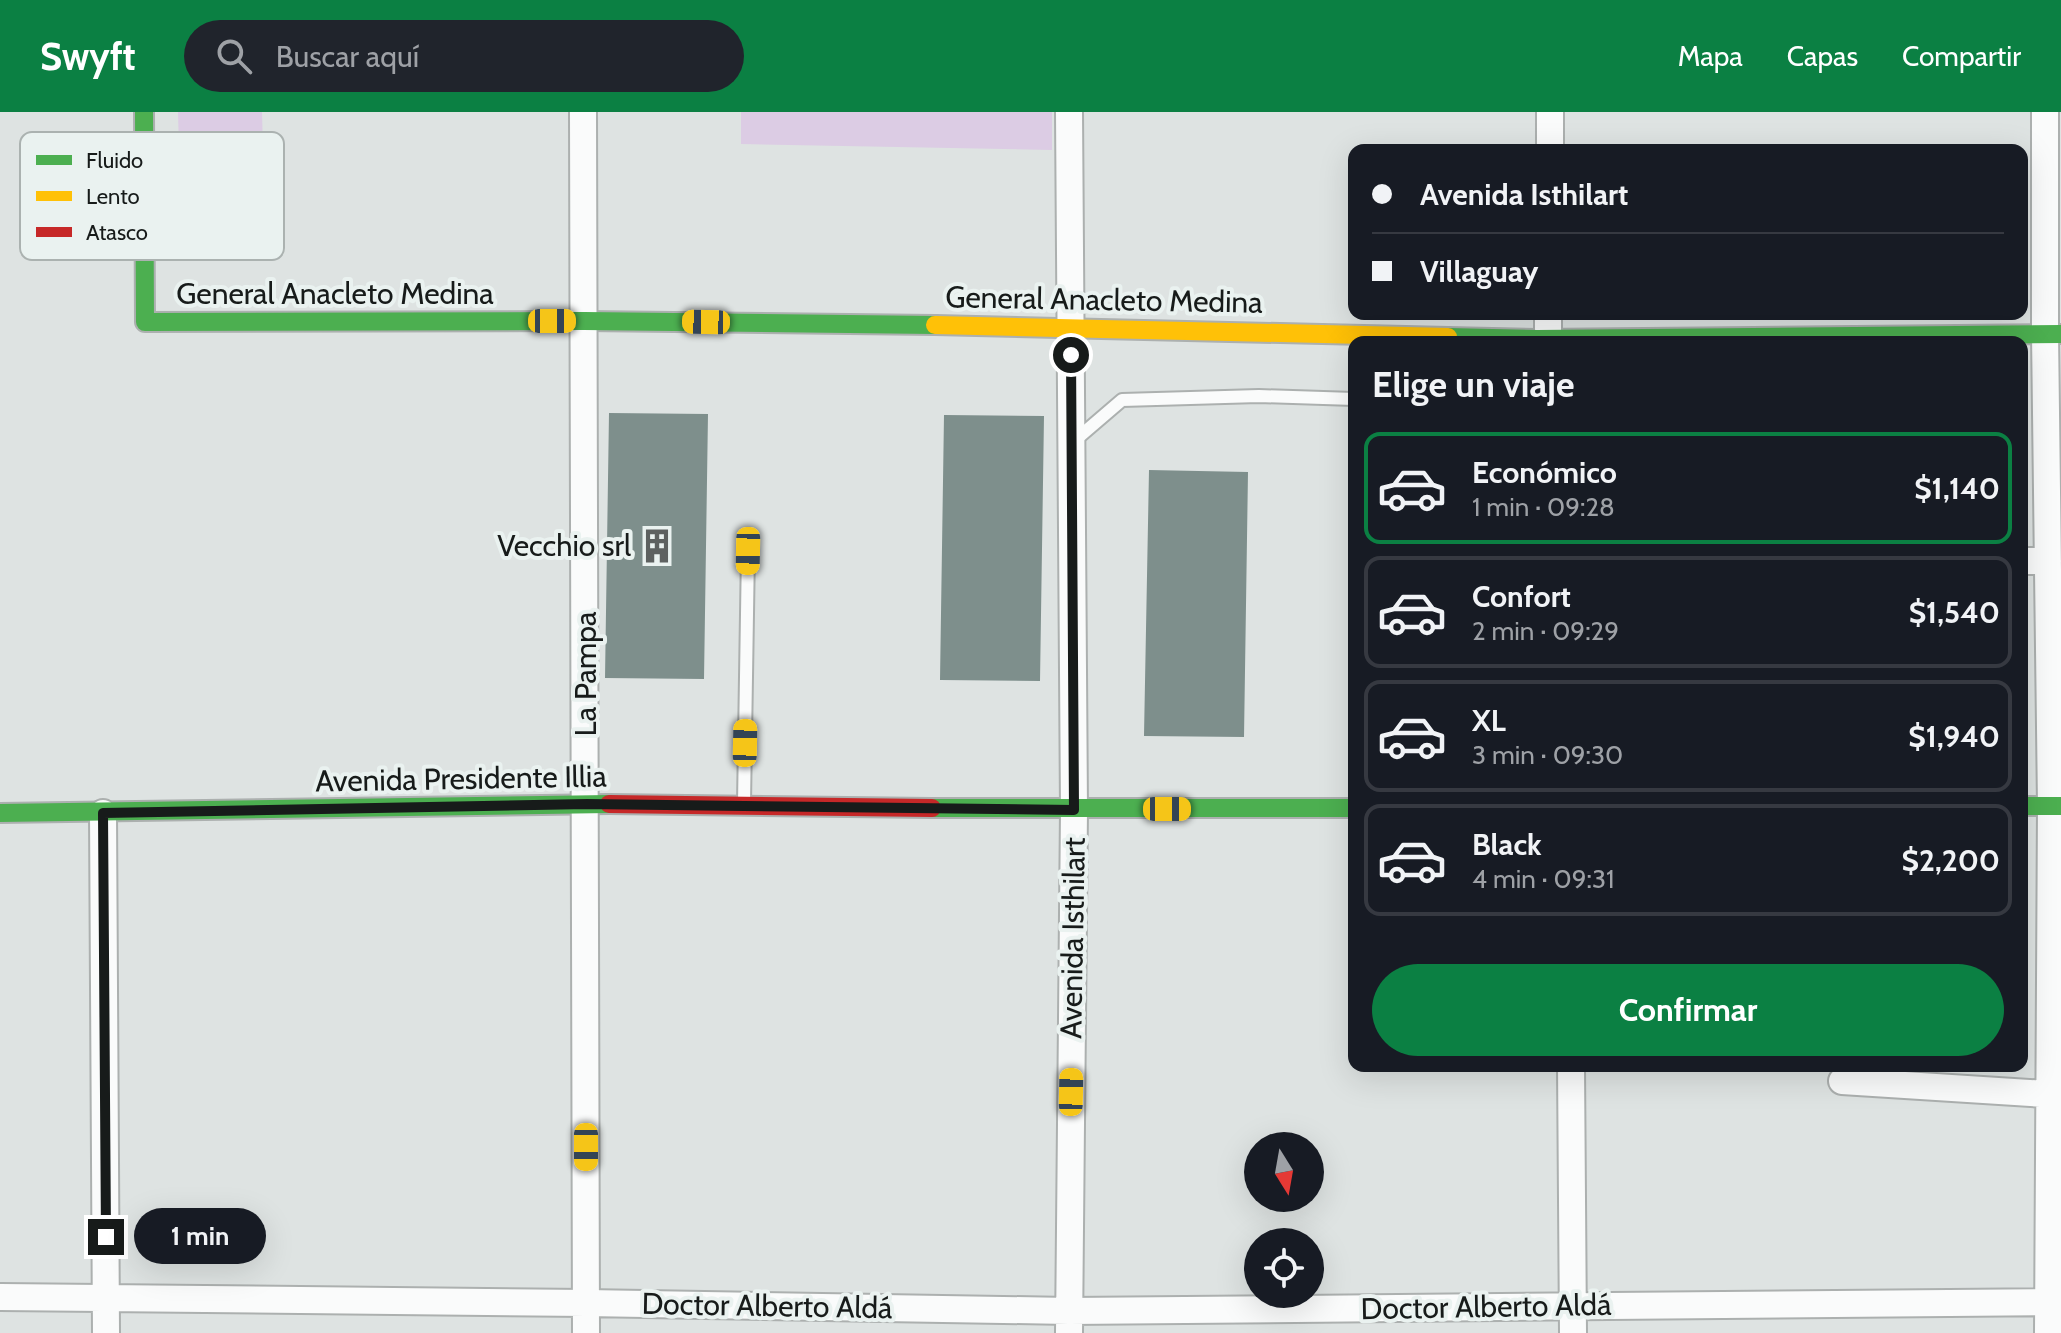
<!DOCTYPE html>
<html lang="es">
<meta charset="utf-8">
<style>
body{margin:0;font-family:Cabin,sans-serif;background:#20242c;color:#f1f3f6;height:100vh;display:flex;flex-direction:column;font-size:30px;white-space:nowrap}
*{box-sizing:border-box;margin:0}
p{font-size:26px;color:#9ea1a6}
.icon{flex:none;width:44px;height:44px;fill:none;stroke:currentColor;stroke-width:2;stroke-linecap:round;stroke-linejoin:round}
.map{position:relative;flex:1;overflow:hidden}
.panel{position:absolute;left:1348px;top:224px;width:680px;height:736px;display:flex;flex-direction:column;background:#171b24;border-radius:16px;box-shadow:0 8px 32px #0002}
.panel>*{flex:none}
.banner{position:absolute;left:1348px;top:32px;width:680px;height:176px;border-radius:16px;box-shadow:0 8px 32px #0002;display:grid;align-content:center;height:176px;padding:0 24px;background:#171b24}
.needle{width:52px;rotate:169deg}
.fabs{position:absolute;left:1244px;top:1020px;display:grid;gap:16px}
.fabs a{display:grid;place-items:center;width:80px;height:80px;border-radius:50%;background:#171b24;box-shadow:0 8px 32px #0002;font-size:40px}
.end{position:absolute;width:36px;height:36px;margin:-18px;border:10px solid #171b1a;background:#fff;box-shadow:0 0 0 4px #fff}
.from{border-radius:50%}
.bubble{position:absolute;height:56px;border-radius:28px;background:#171b24;box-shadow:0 8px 32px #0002;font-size:26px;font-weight:700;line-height:56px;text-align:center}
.car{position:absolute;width:24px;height:48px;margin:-24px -12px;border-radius:10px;box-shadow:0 0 6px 2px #0007;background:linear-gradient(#f5c518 24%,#345 0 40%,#f5c518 0 76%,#345 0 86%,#f5c518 0)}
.banner b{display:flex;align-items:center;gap:28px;height:76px;font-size:30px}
.banner b+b{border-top:2px solid #363941}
.banner i{width:20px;height:20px;background:#f1f3f6}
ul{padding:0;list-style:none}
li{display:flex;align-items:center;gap:24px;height:112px;margin:0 16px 12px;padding:0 8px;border:4px solid #363941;border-radius:16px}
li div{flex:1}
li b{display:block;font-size:30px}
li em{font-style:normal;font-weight:700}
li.current{border-color:#0b8043}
li>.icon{width:72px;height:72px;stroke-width:1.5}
h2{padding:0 24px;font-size:36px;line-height:96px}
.primary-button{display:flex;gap:16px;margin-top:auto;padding:16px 24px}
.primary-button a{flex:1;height:92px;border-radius:48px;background:#0b8043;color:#fff;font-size:32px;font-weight:700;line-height:92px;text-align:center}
header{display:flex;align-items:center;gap:48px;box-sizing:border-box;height:112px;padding:0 40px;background:#0b8043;color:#fff}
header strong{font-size:38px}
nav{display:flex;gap:44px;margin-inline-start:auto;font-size:28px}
.search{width:560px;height:72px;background:#20242c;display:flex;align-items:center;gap:20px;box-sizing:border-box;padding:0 28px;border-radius:44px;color:#9ea1a6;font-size:30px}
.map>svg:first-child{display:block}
.green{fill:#dccce4}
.water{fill:#8fd0c5}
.building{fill:#7e8f8c}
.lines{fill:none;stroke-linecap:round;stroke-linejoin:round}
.lane-casing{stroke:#acb0af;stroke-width:16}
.street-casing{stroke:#acb0af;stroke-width:30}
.fast-casing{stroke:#acb0af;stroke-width:22}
.slow-casing{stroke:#acb0af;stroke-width:22}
.jam-casing{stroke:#acb0af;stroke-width:22}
.lane{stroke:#fafbfb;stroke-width:12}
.street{stroke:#fafbfb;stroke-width:26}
.fast{stroke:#4caf50;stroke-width:18}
.slow{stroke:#ffc107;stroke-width:18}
.jam{stroke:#c62828;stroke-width:18}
.route{stroke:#171b1a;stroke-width:10}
.labels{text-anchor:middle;stroke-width:8;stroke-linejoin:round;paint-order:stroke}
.street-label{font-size:30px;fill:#171b1a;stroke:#eaf2f0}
.poi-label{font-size:30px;fill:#171b1a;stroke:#eaf2f0;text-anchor:end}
.key{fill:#eaf2f0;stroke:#abb2b0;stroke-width:2}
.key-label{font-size:22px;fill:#171b1a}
</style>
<header>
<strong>Swyft</strong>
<div class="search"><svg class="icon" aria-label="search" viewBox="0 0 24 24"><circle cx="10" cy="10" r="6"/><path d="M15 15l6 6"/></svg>Buscar aquí</div>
<nav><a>Mapa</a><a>Capas</a><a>Compartir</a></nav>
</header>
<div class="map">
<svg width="2061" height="1221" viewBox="0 0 2061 1221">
<rect width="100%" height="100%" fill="#dee3e2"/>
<path class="green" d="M178,0H262L264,74L180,76Z
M741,0H1052V38L741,32Z"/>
<path class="water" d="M185,122L260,124V149L185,146Z"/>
<path class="building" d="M609,301L708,302L704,567L605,566Z
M944,303L1044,304L1040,569L940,568Z
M1149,358L1248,360L1244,625L1144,624Z"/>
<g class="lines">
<g class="lane-casing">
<path id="lane" d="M1073,330L1122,288L1259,284L1354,287
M744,691L748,439"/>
</g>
<g class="street-casing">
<path id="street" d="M583,0L586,1221
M1069,0L1074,698L1069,1221
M2045,0V222L2051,694L2048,1221
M1550,38V0
M1548,230V202
M2022,449H2048
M103,701L106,1221
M1571,954L1573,1221
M1842,969L2061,983
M0,1185L586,1191L1069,1199L2061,1190"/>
</g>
<g class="fast-casing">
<path id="fast" d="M144,0L145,210L584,209L935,213
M1448,225L1537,227L2061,222
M2022,694H2061
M932,696H1354
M0,701L609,692"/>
</g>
<g class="slow-casing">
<path id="slow" d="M935,213L1448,225"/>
</g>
<g class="jam-casing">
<path id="jam" d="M609,692L932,696"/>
</g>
<use href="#lane" class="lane"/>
<use href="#street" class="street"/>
<use href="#fast" class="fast"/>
<use href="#slow" class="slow"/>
<use href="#jam" class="jam"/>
</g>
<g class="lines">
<path class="route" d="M106,1125L103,701L587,692L1074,698L1071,243"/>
</g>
<defs>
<g id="building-bare" transform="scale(2.76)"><path d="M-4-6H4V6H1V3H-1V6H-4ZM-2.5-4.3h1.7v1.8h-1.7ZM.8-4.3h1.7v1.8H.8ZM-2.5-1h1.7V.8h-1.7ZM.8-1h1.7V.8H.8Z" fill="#5d6160" stroke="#eaf2f0" stroke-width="2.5" paint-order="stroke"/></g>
</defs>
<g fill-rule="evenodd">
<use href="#building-bare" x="657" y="434"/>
</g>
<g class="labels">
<g class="street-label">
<text x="335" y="192">General Anacleto Medina</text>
<text transform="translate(1104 188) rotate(1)" y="10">General Anacleto Medina</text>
<text transform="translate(586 562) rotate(-90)" y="10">La Pampa</text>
<text transform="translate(461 667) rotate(-1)" y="10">Avenida Presidente Illia</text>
<text transform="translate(1073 826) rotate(-89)" y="10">Avenida Isthilart</text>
<text transform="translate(767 1194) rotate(1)" y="10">Doctor Alberto Aldá</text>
<text transform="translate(1486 1195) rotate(-1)" y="10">Doctor Alberto Aldá</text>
</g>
<g class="poi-label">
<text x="631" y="444">Vecchio srl</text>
</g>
</g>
<rect x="20" y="20" width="264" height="128" rx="12" class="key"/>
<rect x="36" y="43" width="36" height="10" fill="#4caf50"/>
<rect x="36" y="79" width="36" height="10" fill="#ffc107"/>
<rect x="36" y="115" width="36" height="10" fill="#c62828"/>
<g class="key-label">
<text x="86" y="56">Fluido</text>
<text x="86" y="92">Lento</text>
<text x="86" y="128">Atasco</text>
</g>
</svg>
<div class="fabs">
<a><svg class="needle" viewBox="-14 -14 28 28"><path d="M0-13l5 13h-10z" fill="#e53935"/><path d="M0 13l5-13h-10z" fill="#9ea1a6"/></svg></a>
<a><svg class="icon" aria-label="locate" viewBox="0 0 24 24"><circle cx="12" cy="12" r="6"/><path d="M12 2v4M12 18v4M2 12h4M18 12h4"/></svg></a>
</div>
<i class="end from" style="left:1071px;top:243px"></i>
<i class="end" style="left:106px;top:1125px"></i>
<div class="bubble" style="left:134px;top:1096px;width:132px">1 min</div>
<i class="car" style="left:552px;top:209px;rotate:90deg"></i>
<i class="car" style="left:706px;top:210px;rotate:271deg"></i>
<i class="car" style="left:748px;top:439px;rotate:181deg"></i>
<i class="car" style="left:745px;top:631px;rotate:1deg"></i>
<i class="car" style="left:1167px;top:697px;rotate:90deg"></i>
<i class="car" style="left:1071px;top:980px;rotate:1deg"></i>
<i class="car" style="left:586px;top:1035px;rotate:180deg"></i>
<div class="banner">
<b><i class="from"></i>Avenida Isthilart</b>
<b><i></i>Villaguay</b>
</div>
<section class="panel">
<h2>Elige un viaje</h2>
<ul>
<li class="current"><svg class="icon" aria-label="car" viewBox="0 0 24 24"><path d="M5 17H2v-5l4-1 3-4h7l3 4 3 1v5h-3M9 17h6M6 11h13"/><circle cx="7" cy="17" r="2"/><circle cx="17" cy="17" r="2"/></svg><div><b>Económico</b><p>1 min · 09:28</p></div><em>$1,140</em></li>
<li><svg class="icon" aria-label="car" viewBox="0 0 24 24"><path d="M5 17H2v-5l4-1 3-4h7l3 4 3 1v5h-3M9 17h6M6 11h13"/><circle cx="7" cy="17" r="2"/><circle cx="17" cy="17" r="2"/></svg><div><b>Confort</b><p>2 min · 09:29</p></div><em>$1,540</em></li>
<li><svg class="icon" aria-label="car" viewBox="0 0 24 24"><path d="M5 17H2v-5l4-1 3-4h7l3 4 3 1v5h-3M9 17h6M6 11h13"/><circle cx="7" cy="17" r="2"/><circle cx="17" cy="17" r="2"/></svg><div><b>XL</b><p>3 min · 09:30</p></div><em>$1,940</em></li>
<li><svg class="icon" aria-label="car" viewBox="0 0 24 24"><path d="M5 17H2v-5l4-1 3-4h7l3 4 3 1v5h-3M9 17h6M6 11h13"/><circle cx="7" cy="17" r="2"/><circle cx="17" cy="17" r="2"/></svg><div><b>Black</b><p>4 min · 09:31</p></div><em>$2,200</em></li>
</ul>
<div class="primary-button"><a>Confirmar</a></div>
</section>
</div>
